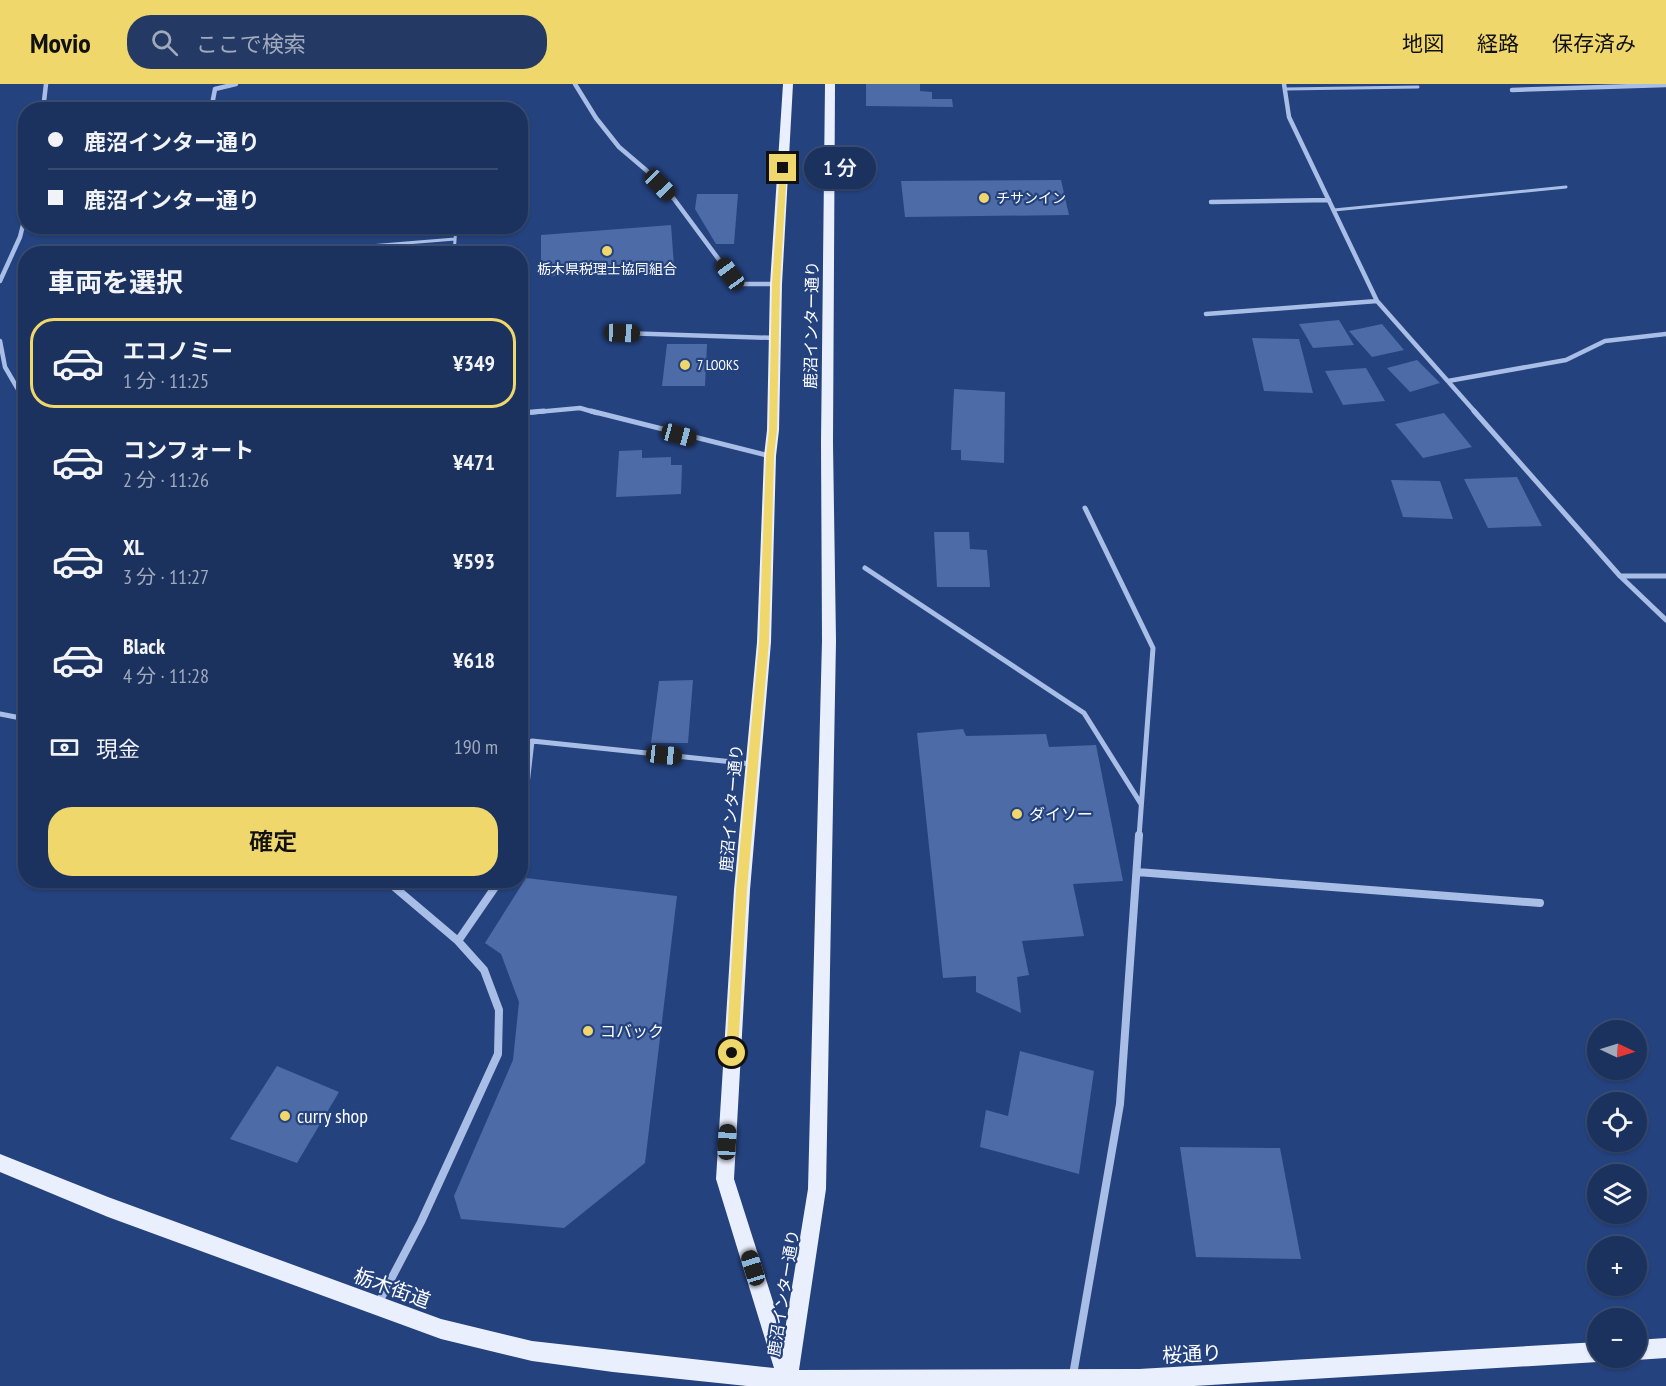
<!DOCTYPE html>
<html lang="ja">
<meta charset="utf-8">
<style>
body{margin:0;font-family:"PT Sans Narrow","Noto Sans JP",sans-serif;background:#243a64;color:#f1f3f6;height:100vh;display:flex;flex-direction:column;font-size:22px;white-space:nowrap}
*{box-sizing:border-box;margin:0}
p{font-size:20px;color:#a0aabc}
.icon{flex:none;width:33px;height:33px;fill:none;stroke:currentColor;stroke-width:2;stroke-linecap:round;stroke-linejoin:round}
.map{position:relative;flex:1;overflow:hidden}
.drawer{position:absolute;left:18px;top:162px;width:510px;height:642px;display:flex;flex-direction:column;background:#1b325e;border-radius:24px;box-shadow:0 2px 4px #0004,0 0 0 2px #394d73}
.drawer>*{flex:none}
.banner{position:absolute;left:18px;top:18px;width:510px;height:132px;border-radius:24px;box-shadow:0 2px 4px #0004,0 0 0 2px #394d73;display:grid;align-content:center;height:132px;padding:0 30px;background:#1b325e}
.needle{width:39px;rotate:94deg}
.fabs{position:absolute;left:1587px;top:936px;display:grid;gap:12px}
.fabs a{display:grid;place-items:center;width:60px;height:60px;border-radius:50%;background:#1b325e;box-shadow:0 2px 4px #0004,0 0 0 2px #394d73;font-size:30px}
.end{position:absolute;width:27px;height:27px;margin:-14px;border:8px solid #f0d76c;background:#111;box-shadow:0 0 0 3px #111}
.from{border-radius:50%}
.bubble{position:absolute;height:42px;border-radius:21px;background:#1b325e;box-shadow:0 2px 4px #0004,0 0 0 2px #394d73;font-size:20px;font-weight:600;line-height:42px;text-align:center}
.car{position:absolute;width:18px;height:36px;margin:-18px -9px;border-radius:8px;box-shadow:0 0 4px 2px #0007;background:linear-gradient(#222 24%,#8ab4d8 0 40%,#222 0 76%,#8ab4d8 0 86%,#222 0)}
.banner b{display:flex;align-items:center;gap:21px;height:57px;font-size:22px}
.banner b+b{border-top:2px solid #394d73}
.banner i{width:15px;height:15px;background:#f1f3f6}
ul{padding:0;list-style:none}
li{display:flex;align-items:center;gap:18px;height:90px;margin:0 12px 9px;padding:0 18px;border:3px solid transparent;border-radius:24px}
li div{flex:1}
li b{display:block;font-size:22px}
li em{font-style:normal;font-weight:600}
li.selected{border-color:#f0d76c}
li>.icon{width:54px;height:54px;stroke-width:1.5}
h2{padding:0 30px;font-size:27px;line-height:72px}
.pay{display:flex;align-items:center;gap:15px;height:66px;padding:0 30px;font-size:22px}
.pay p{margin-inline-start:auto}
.button{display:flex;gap:12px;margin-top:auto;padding:12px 30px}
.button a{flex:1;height:69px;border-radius:24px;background:#f0d76c;color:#111;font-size:24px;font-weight:600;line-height:69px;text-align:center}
header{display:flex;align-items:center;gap:36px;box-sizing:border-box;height:84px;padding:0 30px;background:#f0d76c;color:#111}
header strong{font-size:28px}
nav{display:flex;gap:33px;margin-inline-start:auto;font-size:21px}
.search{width:420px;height:54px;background:#243a64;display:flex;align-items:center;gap:15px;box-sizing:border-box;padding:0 21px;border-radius:24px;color:#a0aabc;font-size:22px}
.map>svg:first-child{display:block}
.building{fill:#4c6ba7}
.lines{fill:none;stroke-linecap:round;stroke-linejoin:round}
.lane{stroke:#a9bee6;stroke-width:3}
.street-far2{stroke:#a9bee6;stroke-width:4.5}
.street-far1{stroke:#a9bee6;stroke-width:5}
.street{stroke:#a9bee6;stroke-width:8}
.primary{fill:#eaeffd;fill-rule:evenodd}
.route{fill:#f0d76c}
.poi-dot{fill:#f0d76c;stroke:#24427e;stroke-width:2}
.labels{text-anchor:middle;stroke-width:4.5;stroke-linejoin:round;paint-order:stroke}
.far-poi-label{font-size:14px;fill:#fff;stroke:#24427e;text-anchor:start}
.street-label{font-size:16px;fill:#fff;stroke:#24427e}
.poi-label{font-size:16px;fill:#fff;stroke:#24427e;text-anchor:start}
.near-poi-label{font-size:20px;fill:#fff;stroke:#24427e;text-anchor:start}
.near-street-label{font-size:20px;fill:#fff;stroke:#24427e}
</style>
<header>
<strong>Movio</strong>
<div class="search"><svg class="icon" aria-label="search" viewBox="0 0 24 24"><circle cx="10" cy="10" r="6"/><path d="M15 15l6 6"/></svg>ここで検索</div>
<nav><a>地図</a><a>経路</a><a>保存済み</a></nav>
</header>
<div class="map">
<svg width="1666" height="1302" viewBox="0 0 1666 1302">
<rect width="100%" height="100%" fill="#24427e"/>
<path class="building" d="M866,0H920V7L932,8V15H952L953,23L866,22Z
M1061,96L1069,131L905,133L901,97Z
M697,110H738L734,160H716L695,125Z
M671,141L674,182L541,193V151Z
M1339,236L1354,261L1313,264L1299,240Z
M1382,240L1404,266L1372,273L1349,247Z
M1252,254L1299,255L1313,309L1264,307Z
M667,260H707L705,302H662Z
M1417,276L1440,299L1410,308L1387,284Z
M1366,284L1385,317L1343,321L1325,287Z
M954,305L1005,308L1004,379L961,376V366H951Z
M1444,329L1472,363L1423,374L1395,340Z
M642,366V374L671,373V381H682L681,410L616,413L619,367Z
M1517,393L1542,442L1488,444L1464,395Z
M1391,396L1440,397L1453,435L1403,433Z
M934,448H969L970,465L987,466L990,503H937Z
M693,596L688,659H651L659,597Z
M963,645L966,652L1046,650L1049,663L1096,661L1123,797L1073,800L1084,852L1022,857L1029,891L1017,893L1021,929L976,908V892L943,894L917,649Z
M526,794L677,812L645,1079L564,1144L461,1135L454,1112L513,976L519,918L501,870L485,859Z
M1020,967L1094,987L1079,1090L980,1063L986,1026L1008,1032Z
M277,982L339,1008L297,1079L230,1055Z
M1180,1063L1280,1064L1301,1175L1196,1173Z"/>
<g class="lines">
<path class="lane" d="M1285,5L1418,3
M1334,126L1566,103
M344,170L345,164L455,155
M454,170L456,142"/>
<path class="street-far2" d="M575,0L596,34L619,63L646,86L674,115L737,200H776
M1284,0L1289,33L1377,217L1476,329
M1512,6L1666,1
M43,26L46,0
M211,26L215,5L236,0
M1211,118L1329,116
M0,197L20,153L26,129
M1206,230L1377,217
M622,249L775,254
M0,257L5,283L26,319
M1448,297L1566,276L1605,257L1666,250
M526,329L580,324L597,329"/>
<path class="street-far1" d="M591,327L770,372
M1474,327L1620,492L1666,536
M520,329L544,327
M1085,424L1153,564L1139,753
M865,484L1084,629L1141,720
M1620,492H1666
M0,630L26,635
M521,753L532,657L752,680"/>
<path class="street" d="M520,761L521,751
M1137,788L1540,819
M458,857L500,796
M378,1220L421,1138L498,970L499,926L484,886L458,857L386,796
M1073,1291L1120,1020L1139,751"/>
<path class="primary" d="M783,0H793L782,200L779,346L776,372L771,558L750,806L734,1095L784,1252L808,1105L822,557L821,359L825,0H835L833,359L836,557L826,1105L799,1286L1139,1285L1598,1258V1274L1605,1275L1598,1278L1194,1302H747L613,1288L532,1277L441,1255L108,1133L0,1088V1070L108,1113L441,1235L532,1257L774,1284L716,1095L734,806L757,558L764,372L767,346L770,200Z
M1666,1254V1274L1636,1276L1630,1274H1636V1256Z"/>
</g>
<path class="route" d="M783,82L787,84L780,200L777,346L774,372L769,558L747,806L738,969L732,975L726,969L736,806L759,558L766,372L769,346L772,200L780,84Z"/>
<g class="poi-dot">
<circle cx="984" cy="114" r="6"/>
<circle cx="607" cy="167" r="6"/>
<circle cx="685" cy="281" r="6"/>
<circle cx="1017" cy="730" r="6"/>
<circle cx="588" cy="947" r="6"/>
<circle cx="285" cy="1032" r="6"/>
</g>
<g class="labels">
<g class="far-poi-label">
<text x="996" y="119">チサンイン</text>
<text x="607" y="190" text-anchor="middle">栃木県税理士協同組合</text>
<text x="697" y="286">7 LOOKS</text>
</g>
<g class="street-label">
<text transform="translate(811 241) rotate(-89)" y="6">鹿沼インター通り</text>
<text transform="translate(731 724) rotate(-85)" y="6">鹿沼インター通り</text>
<text transform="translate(783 1209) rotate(-81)" y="6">鹿沼インター通り</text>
</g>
<g class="poi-label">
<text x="1029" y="736">ダイソー</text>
<text x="600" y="953">コバック</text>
</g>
<g class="near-poi-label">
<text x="297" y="1039">curry shop</text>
</g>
<g class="near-street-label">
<text transform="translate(392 1204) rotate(20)" y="7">栃木街道</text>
<text transform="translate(1192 1270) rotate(-3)" y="7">桜通り</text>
</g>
</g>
</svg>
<div class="fabs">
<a><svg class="needle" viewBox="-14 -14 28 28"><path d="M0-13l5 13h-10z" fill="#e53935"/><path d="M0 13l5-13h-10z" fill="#a0aabc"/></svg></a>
<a><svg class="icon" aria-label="locate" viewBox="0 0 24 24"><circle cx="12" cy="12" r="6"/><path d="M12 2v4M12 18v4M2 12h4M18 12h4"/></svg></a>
<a><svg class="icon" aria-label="layers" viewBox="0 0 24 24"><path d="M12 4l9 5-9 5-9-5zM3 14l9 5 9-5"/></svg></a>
<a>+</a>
<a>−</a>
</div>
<i class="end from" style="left:732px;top:969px"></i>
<i class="end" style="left:783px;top:84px"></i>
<div class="bubble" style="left:804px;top:63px;width:72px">1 分</div>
<i class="car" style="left:660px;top:101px;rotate:136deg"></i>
<i class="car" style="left:730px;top:190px;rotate:324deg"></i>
<i class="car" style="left:622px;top:249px;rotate:92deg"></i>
<i class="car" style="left:679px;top:351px;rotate:105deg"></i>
<i class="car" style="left:664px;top:671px;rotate:96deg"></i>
<i class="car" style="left:727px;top:1058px;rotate:3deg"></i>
<i class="car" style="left:753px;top:1184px;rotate:343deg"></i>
<div class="banner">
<b><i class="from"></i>鹿沼インター通り</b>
<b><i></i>鹿沼インター通り</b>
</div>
<section class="drawer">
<h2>車両を選択</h2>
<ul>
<li class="selected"><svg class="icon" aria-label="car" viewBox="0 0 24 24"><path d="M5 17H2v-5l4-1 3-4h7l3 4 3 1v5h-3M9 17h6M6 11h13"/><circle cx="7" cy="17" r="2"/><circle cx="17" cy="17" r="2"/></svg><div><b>エコノミー</b><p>1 分 · 11:25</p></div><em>¥349</em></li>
<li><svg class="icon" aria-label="car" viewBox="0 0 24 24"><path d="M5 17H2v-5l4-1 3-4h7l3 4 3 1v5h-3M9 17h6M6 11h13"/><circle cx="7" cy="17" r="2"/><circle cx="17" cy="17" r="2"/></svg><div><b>コンフォート</b><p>2 分 · 11:26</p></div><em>¥471</em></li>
<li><svg class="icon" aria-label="car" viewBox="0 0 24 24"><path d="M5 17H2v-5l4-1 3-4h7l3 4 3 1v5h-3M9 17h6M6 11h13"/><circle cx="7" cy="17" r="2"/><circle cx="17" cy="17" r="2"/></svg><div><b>XL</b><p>3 分 · 11:27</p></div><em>¥593</em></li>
<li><svg class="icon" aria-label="car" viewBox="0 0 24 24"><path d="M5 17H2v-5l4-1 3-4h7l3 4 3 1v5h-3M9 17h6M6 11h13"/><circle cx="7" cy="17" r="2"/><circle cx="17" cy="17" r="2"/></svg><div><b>Black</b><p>4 分 · 11:28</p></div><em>¥618</em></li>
</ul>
<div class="pay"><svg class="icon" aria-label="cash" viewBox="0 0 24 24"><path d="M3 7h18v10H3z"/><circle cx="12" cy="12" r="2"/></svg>現金<p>190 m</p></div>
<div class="button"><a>確定</a></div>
</section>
</div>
